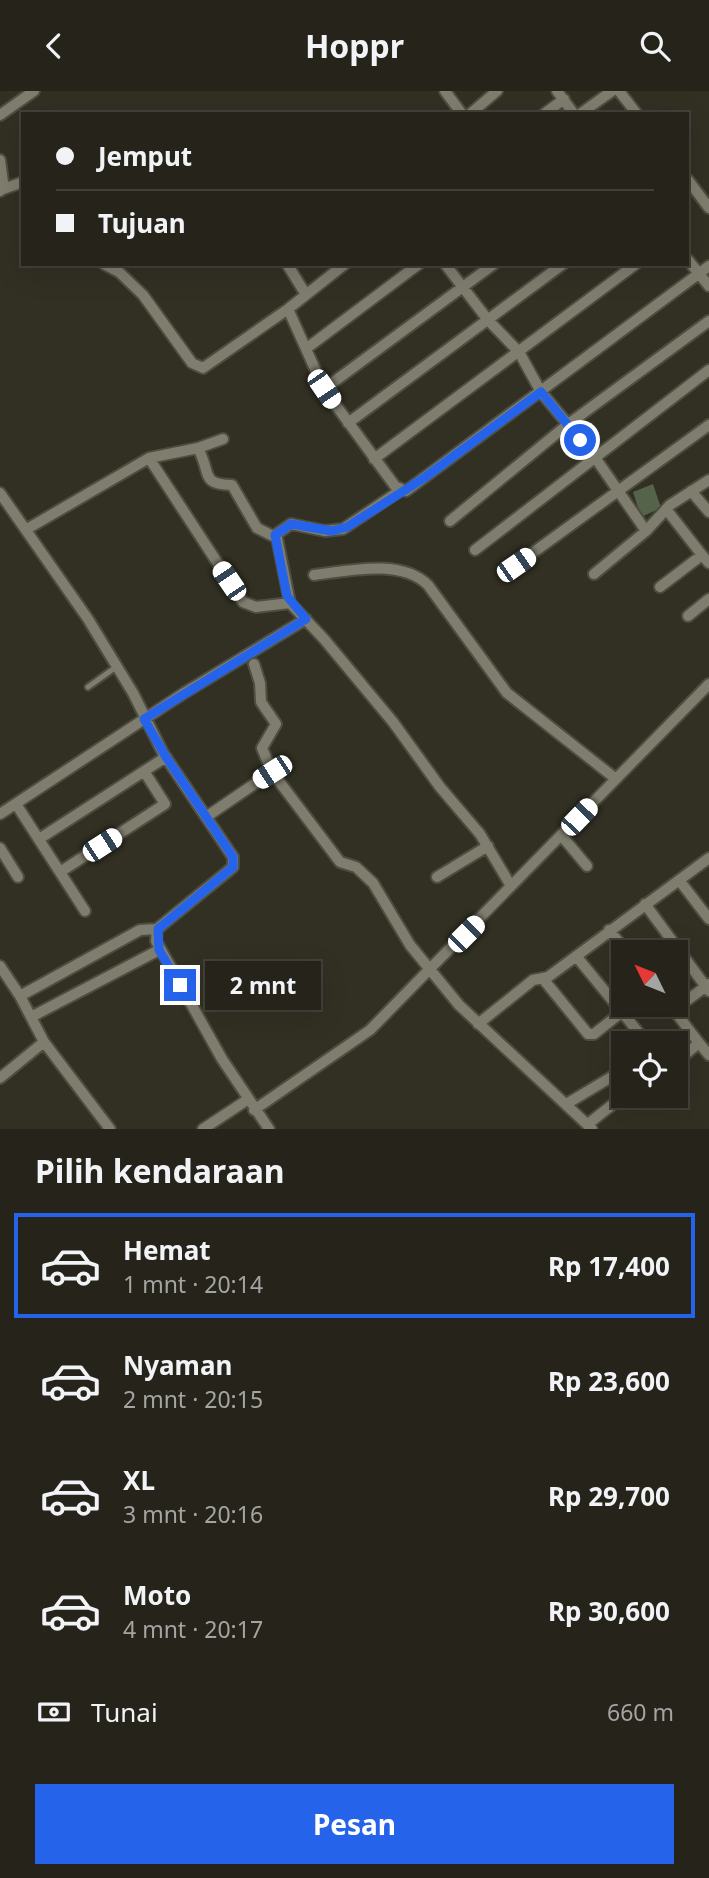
<!DOCTYPE html>
<html lang="id">
<meta charset="utf-8">
<style>
body{margin:0;font-family:"Noto Sans",sans-serif;background:#2e2c23;color:#f1f3f6;height:100vh;display:flex;flex-direction:column;font-size:26px;white-space:nowrap}
*{box-sizing:border-box;margin:0}
p{font-size:23px;color:#a4a4a2}
.icon{flex:none;width:38px;height:38px;fill:none;stroke:currentColor;stroke-width:2;stroke-linecap:round;stroke-linejoin:round}
.map{position:relative;height:1038px;overflow:hidden}
.side{display:flex;flex-direction:column;background:#26241a;flex:1}
.side>*{flex:none}
.top-card{position:absolute;left:21px;top:21px;width:668px;height:154px;border-radius:0px;box-shadow:0 7px 28px #0002,0 0 0 2px #424139;display:grid;align-content:center;height:154px;padding:0 35px;background:#26241a}
.needle{width:46px;rotate:313deg}
.controls{position:absolute;left:611px;top:849px;display:grid;gap:14px}
.controls a{display:grid;place-items:center;width:77px;height:77px;border-radius:0px;background:#26241a;box-shadow:0 7px 28px #0002,0 0 0 2px #424139;font-size:35px}
.end{position:absolute;width:32px;height:32px;margin:-16px;border:9px solid #2563eb;background:#fff;box-shadow:0 0 0 4px #fff}
.from{border-radius:50%}
.bubble{position:absolute;height:49px;border-radius:0px;background:#26241a;box-shadow:0 7px 28px #0002,0 0 0 2px #424139;font-size:23px;font-weight:700;line-height:49px;text-align:center}
.car{position:absolute;width:21px;height:42px;margin:-21px -10px;border-radius:9px;box-shadow:0 0 5px 2px #0007;background:linear-gradient(#fff 24%,#345 0 40%,#fff 0 76%,#345 0 86%,#fff 0)}
.top-card b{display:flex;align-items:center;gap:24px;height:66px;font-size:26px}
.top-card b+b{border-top:2px solid #424139}
.top-card i{width:18px;height:18px;background:#f1f3f6}
ul{padding:0;list-style:none}
li{display:flex;align-items:center;gap:21px;height:105px;margin:0 14px 10px;padding:0 21px;border:4px solid transparent;border-radius:0px}
li div{flex:1}
li b{display:block;font-size:26px}
li em{font-style:normal;font-weight:700}
li.selected{border-color:#2563eb}
li>.icon{width:63px;height:63px;stroke-width:1.5}
h2{padding:0 35px;font-size:32px;line-height:84px}
.pay{display:flex;align-items:center;gap:18px;height:77px;padding:0 35px;font-size:26px}
.pay p{margin-inline-start:auto}
.cta{display:flex;gap:14px;margin-top:auto;padding:14px 35px}
.cta a{flex:1;height:80px;border-radius:0px;background:#2563eb;color:#fff;font-size:28px;font-weight:700;line-height:80px;text-align:center}
header{display:flex;justify-content:space-between;align-items:center;height:91px;padding:0 35px;background:#26241a;font-size:32px;font-weight:700}
.map>svg:first-child{display:block}
.building{fill:#55634b}
.lines{fill:none;stroke-linecap:round;stroke-linejoin:round}
.service-casing{stroke:#4e4d41;stroke-width:9}
.minor-casing{stroke:#4e4d41;stroke-width:14}
.service{stroke:#7f7d6e;stroke-width:5}
.minor{stroke:#7f7d6e;stroke-width:10}
.route{stroke:#2563eb;stroke-width:9}
</style>
<header><svg class="icon" aria-label="back" viewBox="0 0 24 24"><path d="M15 5l-7 7 7 7"/></svg>Hoppr<svg class="icon" aria-label="search" viewBox="0 0 24 24"><circle cx="10" cy="10" r="6"/><path d="M15 15l6 6"/></svg></header>
<div class="map">
<svg width="709" height="1038" viewBox="0 0 709 1038">
<rect width="100%" height="100%" fill="#323023"/>
<path class="building" d="M653,393L661,417L641,426L633,401Z"/>
<g class="lines">
<g class="service-casing">
<path id="service" d="M88,596L116,576"/>
</g>
<g class="minor-casing">
<path id="minor" d="M445,0L462,23
M557,0L574,23
M619,0L637,23
M470,23L497,0
M544,23L564,8
M580,23L612,0
M0,24L34,0
M0,69L3,91L0,100
M688,89L709,117
M3,98L23,91
M688,169L709,195
M104,173L119,181L143,204L192,272L203,277L288,218L345,173
M287,173L305,202
M445,173L488,229L519,261L541,301L594,365L646,440L594,483
M288,218L324,298L395,395L406,400L709,175
M307,257L419,173
M324,298L494,173
M348,332L563,173
M198,357C212,384 200,393 232,394L257,437L277,447L290,512L324,548L393,631L440,696L480,743L511,795
M149,367L243,511L256,516L290,512
M374,368L636,173
M691,400L709,421
M0,402L88,528L133,602L163,662L233,766V776L227,781L157,838L156,850L222,968L269,1038
M666,418L702,464
M450,430L567,334L709,230
M27,438L149,367L198,357L223,348
M646,440L670,414L709,389
M275,444L291,433L325,440L343,438L401,399
M475,459L709,279
M516,474L709,334
M314,484C347,480 401,467 428,494L507,602L616,688
M660,496L702,464L709,472
M688,525L709,508
M254,573L260,592L261,611L276,633L262,657L272,681L340,771L356,776L373,792L410,854L459,914L592,1038
M16,713L85,820
M0,723L184,602L306,528
M206,726L272,681
M561,744L587,775
M39,748L166,666
M0,757L18,786
M60,781L165,713L144,680
M437,786L488,755
M679,789L709,828
M645,813L709,900
M609,839L627,861
M576,865L622,921
M0,875L20,905L140,839L157,838
M544,889L588,943H594L622,921L647,952
M670,914L699,952L676,971
M674,919L709,893
M31,926L159,859
M627,926L646,914
M478,933L533,889L548,886L709,767
M44,951L110,1038
M699,952L709,964
M0,987L44,951L20,905
M568,1012L623,979
M254,1019L370,939L709,593
M588,1033L617,1010
M203,1038L247,1009"/>
</g>
<use href="#service" class="service"/>
<use href="#minor" class="minor"/>
</g>
<g class="lines">
<path class="route" d="M180,894L159,859L158,838L227,781L233,776V766L166,666L144,628L306,528L287,505L275,444L291,433L332,440L347,436L424,387L541,301L580,349"/>
</g>
</svg>
<div class="controls">
<a><svg class="needle" viewBox="-14 -14 28 28"><path d="M0-13l5 13h-10z" fill="#e53935"/><path d="M0 13l5-13h-10z" fill="#a4a4a2"/></svg></a>
<a><svg class="icon" aria-label="locate" viewBox="0 0 24 24"><circle cx="12" cy="12" r="6"/><path d="M12 2v4M12 18v4M2 12h4M18 12h4"/></svg></a>
</div>
<i class="end from" style="left:580px;top:349px"></i>
<i class="end" style="left:180px;top:894px"></i>
<div class="bubble" style="left:205px;top:870px;width:116px">2 mnt</div>
<i class="car" style="left:324px;top:298px;rotate:146deg"></i>
<i class="car" style="left:516px;top:474px;rotate:55deg"></i>
<i class="car" style="left:229px;top:490px;rotate:326deg"></i>
<i class="car" style="left:272px;top:681px;rotate:237deg"></i>
<i class="car" style="left:579px;top:726px;rotate:44deg"></i>
<i class="car" style="left:102px;top:754px;rotate:57deg"></i>
<i class="car" style="left:466px;top:843px;rotate:45deg"></i>
<div class="top-card">
<b><i class="from"></i>Jemput</b>
<b><i></i>Tujuan</b>
</div>
</div>
<section class="side">
<h2>Pilih kendaraan</h2>
<ul>
<li class="selected"><svg class="icon" aria-label="car" viewBox="0 0 24 24"><path d="M5 17H2v-5l4-1 3-4h7l3 4 3 1v5h-3M9 17h6M6 11h13"/><circle cx="7" cy="17" r="2"/><circle cx="17" cy="17" r="2"/></svg><div><b>Hemat</b><p>1 mnt · 20:14</p></div><em>Rp 17,400</em></li>
<li><svg class="icon" aria-label="car" viewBox="0 0 24 24"><path d="M5 17H2v-5l4-1 3-4h7l3 4 3 1v5h-3M9 17h6M6 11h13"/><circle cx="7" cy="17" r="2"/><circle cx="17" cy="17" r="2"/></svg><div><b>Nyaman</b><p>2 mnt · 20:15</p></div><em>Rp 23,600</em></li>
<li><svg class="icon" aria-label="car" viewBox="0 0 24 24"><path d="M5 17H2v-5l4-1 3-4h7l3 4 3 1v5h-3M9 17h6M6 11h13"/><circle cx="7" cy="17" r="2"/><circle cx="17" cy="17" r="2"/></svg><div><b>XL</b><p>3 mnt · 20:16</p></div><em>Rp 29,700</em></li>
<li><svg class="icon" aria-label="car" viewBox="0 0 24 24"><path d="M5 17H2v-5l4-1 3-4h7l3 4 3 1v5h-3M9 17h6M6 11h13"/><circle cx="7" cy="17" r="2"/><circle cx="17" cy="17" r="2"/></svg><div><b>Moto</b><p>4 mnt · 20:17</p></div><em>Rp 30,600</em></li>
</ul>
<div class="pay"><svg class="icon" aria-label="cash" viewBox="0 0 24 24"><path d="M3 7h18v10H3z"/><circle cx="12" cy="12" r="2"/></svg>Tunai<p>660 m</p></div>
<div class="cta"><a>Pesan</a></div>
</section>
